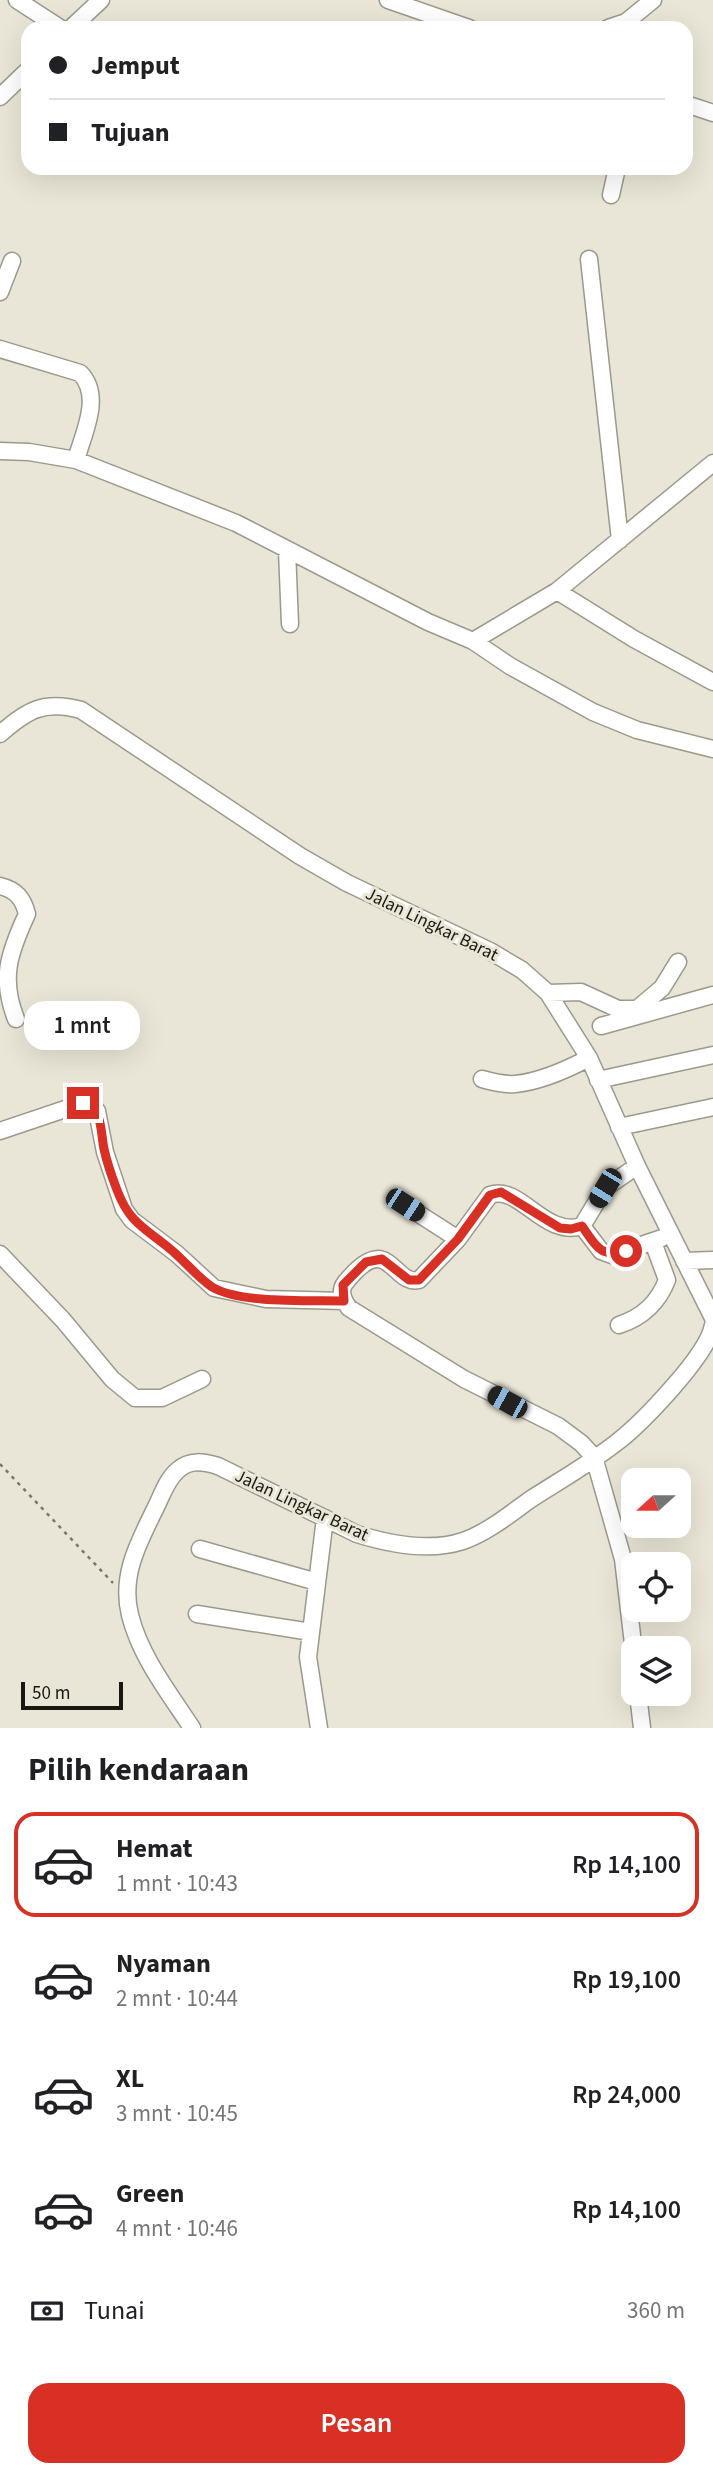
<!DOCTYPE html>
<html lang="id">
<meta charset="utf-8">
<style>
body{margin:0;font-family:"Source Sans 3",sans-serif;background:#f6f6f6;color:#202124;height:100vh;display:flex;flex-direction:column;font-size:26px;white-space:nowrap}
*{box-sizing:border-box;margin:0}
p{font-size:23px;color:#757577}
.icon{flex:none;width:38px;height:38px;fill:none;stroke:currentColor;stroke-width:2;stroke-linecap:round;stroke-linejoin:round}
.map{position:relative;height:1728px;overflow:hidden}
.side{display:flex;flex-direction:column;background:#fff;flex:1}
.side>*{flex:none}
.hud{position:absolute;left:21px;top:21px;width:672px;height:154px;border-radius:21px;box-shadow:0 7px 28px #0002;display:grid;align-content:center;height:154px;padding:0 28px;background:#fff}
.needle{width:46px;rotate:249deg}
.tools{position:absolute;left:621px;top:1468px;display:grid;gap:14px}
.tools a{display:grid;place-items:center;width:70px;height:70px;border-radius:14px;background:#fff;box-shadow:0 7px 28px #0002;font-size:35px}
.scale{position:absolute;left:21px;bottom:18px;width:102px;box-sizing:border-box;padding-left:7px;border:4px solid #181712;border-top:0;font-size:19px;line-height:24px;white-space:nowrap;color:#181712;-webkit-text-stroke:5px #eae6d7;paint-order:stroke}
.end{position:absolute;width:32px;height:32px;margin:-16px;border:9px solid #d93025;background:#fff;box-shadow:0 0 0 4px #fff}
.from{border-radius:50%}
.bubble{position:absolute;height:49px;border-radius:21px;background:#fff;box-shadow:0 7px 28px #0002;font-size:23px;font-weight:600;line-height:49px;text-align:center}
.car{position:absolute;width:21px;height:42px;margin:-21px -10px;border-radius:9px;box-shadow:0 0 5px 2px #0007;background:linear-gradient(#222 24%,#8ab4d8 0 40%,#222 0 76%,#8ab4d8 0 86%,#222 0)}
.hud b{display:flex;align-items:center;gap:24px;height:66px;font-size:26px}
.hud b+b{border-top:2px solid #e0e0e0}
.hud i{width:18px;height:18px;background:#202124}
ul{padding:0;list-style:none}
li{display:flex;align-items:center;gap:21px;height:105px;margin:0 14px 10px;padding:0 14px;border:4px solid transparent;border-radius:21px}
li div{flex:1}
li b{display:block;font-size:26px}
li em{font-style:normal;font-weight:600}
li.selected{border-color:#d93025}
li>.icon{width:63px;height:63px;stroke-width:1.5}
h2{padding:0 28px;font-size:32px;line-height:84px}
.pay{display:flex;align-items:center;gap:18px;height:77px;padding:0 28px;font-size:26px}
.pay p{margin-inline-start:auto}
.cta{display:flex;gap:14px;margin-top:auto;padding:14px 28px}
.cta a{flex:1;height:80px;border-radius:21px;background:#d93025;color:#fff;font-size:28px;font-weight:600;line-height:80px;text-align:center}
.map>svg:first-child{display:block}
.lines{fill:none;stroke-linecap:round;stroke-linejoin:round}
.minor-casing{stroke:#9c988b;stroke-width:19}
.path{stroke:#79776d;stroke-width:2.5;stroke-dasharray:3.5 5;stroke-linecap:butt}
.minor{stroke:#fff;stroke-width:16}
.route{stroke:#d93025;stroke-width:9}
.labels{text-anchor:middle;stroke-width:6;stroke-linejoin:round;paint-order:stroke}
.street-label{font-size:18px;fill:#181712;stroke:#eae6d7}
</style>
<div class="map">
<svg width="713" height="1728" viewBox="0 0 713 1728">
<rect width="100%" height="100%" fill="#eae6d7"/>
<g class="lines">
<g class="minor-casing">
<path id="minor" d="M17,0L60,28
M388,0L469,28
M71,28L101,0
M608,28L626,22L653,0
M0,97L28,70
M686,104L713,113
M611,195L617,168
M589,259L620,540
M0,292L12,261
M0,349L80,373C103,396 83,434 76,460
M0,451L29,452L76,460L236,523L428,622L473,641L510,666L593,712L637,730L713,749
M287,550L290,624
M557,591L634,639L713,682
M473,641L557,591L713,463
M0,734C27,710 44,700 81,710L300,856L347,883L490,951L522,970L548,993L589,1058L637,1166L713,1318
M0,886C16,890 23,898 27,914C9,953 0,978 16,1019
M548,993L581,992L618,1009H637L662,988L678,962
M601,1026L713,995
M482,1079C493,1082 504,1085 515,1084C538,1082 568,1069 589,1058
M598,1080L713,1055
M619,1127L713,1107
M0,1131L83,1103L91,1104L97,1111L105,1152L124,1209L132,1220L177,1254L214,1288L266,1299L344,1301
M405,1205L458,1239
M582,1226L601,1251L612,1255L662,1238
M0,1254L63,1320L112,1379L135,1398H162L202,1379
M684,1261L713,1260
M619,1325C643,1317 658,1303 667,1280L653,1242
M200,1549L317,1582
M197,1614L311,1632
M634,1652L623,1559L594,1457L581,1443L558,1426L464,1379L349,1308C343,1300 339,1291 345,1283C389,1228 392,1286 419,1280L458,1239L490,1195C520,1184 544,1238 582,1226L605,1188L637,1166
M638,1694L642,1728
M192,1728C169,1693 140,1656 130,1615C120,1575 139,1542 156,1507C162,1495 167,1479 178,1470C190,1459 204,1462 218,1466L357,1534C389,1544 430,1552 463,1541C487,1533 510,1514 531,1499C559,1481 589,1464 616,1443C641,1424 708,1355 713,1325
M319,1728L308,1657L325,1518"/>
</g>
<path class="path" d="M0,1464L113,1583"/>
<use href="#minor" class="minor"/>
</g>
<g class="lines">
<path class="route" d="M83,1103L91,1104C102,1117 101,1133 104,1149C107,1163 112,1177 117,1190C129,1222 143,1227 169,1248C184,1260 196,1276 212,1287C240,1304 311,1300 344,1301L343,1285L366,1262L382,1259L409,1280H419L458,1239L490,1195L501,1192L560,1228L571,1229L582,1226C596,1246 600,1258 626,1251"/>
</g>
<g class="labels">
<g class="street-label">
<text transform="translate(432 924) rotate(26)" y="6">Jalan Lingkar Barat</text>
<text transform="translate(302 1505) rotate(25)" y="6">Jalan Lingkar Barat</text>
</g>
</g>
</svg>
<div class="tools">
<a><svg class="needle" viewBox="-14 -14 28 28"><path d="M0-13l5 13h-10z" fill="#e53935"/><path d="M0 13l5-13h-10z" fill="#757577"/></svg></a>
<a><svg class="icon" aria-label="locate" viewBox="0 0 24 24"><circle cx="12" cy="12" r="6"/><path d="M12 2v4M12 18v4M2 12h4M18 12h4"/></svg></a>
<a><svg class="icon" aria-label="layers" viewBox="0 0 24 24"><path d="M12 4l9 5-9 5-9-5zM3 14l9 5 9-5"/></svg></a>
</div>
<div class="scale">50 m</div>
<i class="end from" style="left:626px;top:1251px"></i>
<i class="end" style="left:83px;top:1103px"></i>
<div class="bubble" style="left:24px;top:1001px;width:116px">1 mnt</div>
<i class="car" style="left:605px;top:1188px;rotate:211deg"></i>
<i class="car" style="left:405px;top:1205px;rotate:123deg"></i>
<i class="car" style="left:507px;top:1402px;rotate:299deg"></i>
<div class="hud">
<b><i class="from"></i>Jemput</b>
<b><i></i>Tujuan</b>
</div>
</div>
<section class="side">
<h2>Pilih kendaraan</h2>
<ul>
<li class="selected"><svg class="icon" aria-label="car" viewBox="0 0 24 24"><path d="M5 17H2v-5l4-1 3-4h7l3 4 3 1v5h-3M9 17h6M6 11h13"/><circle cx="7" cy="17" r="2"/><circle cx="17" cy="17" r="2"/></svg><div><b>Hemat</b><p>1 mnt · 10:43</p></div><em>Rp 14,100</em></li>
<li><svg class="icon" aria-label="car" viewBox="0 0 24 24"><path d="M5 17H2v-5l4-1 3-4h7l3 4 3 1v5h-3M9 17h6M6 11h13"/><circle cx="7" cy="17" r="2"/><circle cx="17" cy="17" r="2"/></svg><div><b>Nyaman</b><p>2 mnt · 10:44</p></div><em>Rp 19,100</em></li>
<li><svg class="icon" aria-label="car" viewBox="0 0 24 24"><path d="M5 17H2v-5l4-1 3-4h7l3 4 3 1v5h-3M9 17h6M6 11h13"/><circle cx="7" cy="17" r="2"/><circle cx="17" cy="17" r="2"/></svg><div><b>XL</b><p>3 mnt · 10:45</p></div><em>Rp 24,000</em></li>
<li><svg class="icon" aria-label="car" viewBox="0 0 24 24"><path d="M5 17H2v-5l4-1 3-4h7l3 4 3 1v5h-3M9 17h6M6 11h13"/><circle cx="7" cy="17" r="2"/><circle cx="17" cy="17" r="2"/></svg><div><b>Green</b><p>4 mnt · 10:46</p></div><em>Rp 14,100</em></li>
</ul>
<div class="pay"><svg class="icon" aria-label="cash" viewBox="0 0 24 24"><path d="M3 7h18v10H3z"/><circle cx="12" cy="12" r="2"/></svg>Tunai<p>360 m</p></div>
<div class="cta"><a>Pesan</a></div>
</section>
